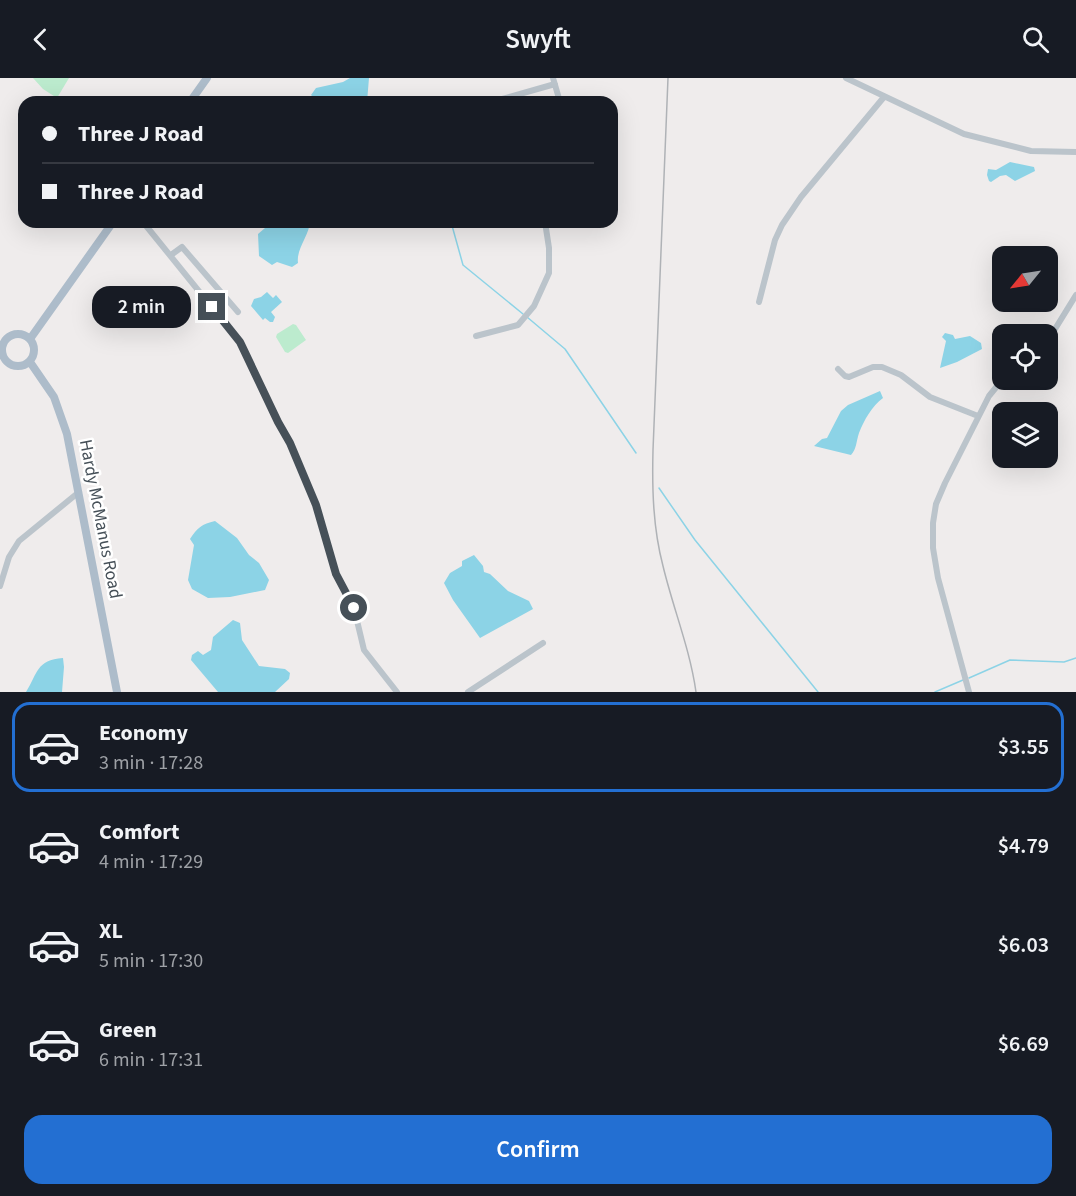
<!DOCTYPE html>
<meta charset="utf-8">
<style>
body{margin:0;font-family:"Source Sans 3",sans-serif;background:#242831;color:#f1f3f6;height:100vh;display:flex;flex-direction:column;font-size:22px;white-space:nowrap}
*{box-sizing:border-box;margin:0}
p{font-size:20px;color:#9ea1a6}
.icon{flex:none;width:33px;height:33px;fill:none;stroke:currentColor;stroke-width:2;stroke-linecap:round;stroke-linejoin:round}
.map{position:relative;height:614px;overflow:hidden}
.side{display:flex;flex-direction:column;background:#171b24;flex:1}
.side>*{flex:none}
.top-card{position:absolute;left:18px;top:18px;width:600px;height:132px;border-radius:18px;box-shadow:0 6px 24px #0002;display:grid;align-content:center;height:132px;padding:0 24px;background:#171b24}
.needle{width:39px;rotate:240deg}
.tools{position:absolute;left:992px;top:168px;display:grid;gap:12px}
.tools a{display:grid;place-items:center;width:66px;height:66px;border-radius:12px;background:#171b24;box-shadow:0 6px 24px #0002;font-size:30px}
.end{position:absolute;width:27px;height:27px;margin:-14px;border:8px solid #465058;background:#fff;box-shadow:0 0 0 3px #fff}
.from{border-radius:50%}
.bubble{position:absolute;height:42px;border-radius:18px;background:#171b24;box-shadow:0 6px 24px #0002;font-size:20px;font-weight:600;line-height:42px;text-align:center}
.top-card b{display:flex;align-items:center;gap:21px;height:57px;font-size:22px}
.top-card b+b{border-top:2px solid #363941}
.top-card i{width:15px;height:15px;background:#f1f3f6}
ul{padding:10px 0 0;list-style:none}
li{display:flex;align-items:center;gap:18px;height:90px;margin:0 12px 9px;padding:0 12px;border:3px solid transparent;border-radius:18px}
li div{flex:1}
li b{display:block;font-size:22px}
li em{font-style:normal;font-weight:600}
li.current{border-color:#236fd2}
li>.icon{width:54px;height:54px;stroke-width:1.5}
.primary-button{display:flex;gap:12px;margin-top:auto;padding:12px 24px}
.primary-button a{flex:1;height:69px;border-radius:18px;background:#236fd2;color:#fff;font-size:24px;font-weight:600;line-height:69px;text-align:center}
header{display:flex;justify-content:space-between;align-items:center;height:78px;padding:0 24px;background:#171b24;font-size:27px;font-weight:600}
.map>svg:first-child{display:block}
.green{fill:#bcebce}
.water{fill:#8cd3e6}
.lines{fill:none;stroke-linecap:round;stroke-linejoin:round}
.stream{stroke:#8cd3e6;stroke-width:1.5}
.minor{stroke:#bbc4cb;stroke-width:6}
.major{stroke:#adbcca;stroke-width:8}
.rail{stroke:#afb2b6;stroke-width:1.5}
.route{stroke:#465058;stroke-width:8}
.labels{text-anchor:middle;stroke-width:5;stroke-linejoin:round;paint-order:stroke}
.street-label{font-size:18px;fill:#465058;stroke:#fff}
</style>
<header><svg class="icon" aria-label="back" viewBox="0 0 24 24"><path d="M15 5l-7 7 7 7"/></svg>Swyft<svg class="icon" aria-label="search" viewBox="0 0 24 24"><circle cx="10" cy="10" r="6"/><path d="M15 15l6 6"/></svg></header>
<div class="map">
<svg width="1076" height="614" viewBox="0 0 1076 614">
<rect width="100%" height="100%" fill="#efecec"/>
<path class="green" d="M33,0H69L57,20L43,11Z
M293,246L296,247L306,262L288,275L285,274L276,259L277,256Z"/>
<path class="water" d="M350,0H369L367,24H318L311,17L316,10L343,4Z
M1010,84L1034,89L1035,93L1015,103L1006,97L1000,98L991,104L989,103L987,97L988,91L996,92Z
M272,144H310C309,158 296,171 298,185L292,189L277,184L272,187L259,178L258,156Z
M267,214L273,220L276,217L282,224L271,234L275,239L273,244H270L265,240L263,242L251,228L254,221L261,219Z
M945,255L953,257L955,261L970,258L981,265L982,271L957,284L940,290L946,263L942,259Z
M880,313L883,320C872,328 864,342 859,355C856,364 857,370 851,377L814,368L822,361L827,360L841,333L848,327Z
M215,443L237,460L249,477L259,485L269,502L265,512L230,519L208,520L192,511L188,502L194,467L190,461C197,450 202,446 215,443Z
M474,477L483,488L484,494L490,496L508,513L529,523L533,531L480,560L453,522L444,505L450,495L462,488V483Z
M233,542L240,545L242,562L259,588L285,591L290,595L289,601L275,614H218L191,582L192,577L198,573L203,577L211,572L213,559Z
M63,580L64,589L62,614H26C38,595 36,582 63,580Z"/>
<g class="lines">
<path class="stream" d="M451,144L463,187L523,236
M527,239L565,271L636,375
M659,410L695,462L818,614
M969,600L1010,582L1064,584L1076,580
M935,614L963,602"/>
<path class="minor" d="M553,0L560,24
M846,0L964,56L1031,73L1076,74
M495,23L555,6
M143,144L240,264L278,343L290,365L316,427L336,496L354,530L364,572L397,614
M171,177L182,169L238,234
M759,224L775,162L782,147L801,119L884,19
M476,258L518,247L534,228L549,195V170L545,144
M1047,264L1076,217
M838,291L845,298L849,299L873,289H882L901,297L930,319L978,338
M0,508L9,479L19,463L79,414
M468,614L543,565
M969,614L938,500L933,470V445L936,426L945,405L989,318L1002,302"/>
<path class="major" d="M190,24L207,0
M2 272a16 16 0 1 1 32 0a16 16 0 1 1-32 0Z
M30,261L113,144
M30,284L54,319L67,356L117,614"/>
<path class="rail" d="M668,0L653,372C652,411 653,450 663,488C673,530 690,571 696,614"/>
</g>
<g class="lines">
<path class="route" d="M212,229L240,264L278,344L290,365L316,427L336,496L354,530"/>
</g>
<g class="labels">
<g class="street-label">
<text transform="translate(101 441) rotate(79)" y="6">Hardy McManus Road</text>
</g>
</g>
</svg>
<div class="tools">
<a><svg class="needle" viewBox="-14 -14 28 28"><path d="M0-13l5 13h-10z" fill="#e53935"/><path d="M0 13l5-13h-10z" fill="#9ea1a6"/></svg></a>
<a><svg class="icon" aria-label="locate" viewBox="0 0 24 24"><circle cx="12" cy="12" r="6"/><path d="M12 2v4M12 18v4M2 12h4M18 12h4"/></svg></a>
<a><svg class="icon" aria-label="layers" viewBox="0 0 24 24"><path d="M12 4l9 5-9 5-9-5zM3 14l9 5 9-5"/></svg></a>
</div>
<i class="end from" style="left:354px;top:530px"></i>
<i class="end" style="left:212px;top:229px"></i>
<div class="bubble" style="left:92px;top:208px;width:99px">2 min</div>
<div class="top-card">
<b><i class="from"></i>Three J Road</b>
<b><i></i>Three J Road</b>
</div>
</div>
<section class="side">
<ul>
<li class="current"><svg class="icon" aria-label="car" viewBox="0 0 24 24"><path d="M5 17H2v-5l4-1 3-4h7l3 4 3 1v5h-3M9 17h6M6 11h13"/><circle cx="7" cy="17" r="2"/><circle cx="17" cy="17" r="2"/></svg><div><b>Economy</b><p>3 min · 17:28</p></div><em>$3.55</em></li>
<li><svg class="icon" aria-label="car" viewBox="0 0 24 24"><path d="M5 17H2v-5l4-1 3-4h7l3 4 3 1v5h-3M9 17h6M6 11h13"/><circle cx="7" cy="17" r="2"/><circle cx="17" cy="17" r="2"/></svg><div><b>Comfort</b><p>4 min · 17:29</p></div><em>$4.79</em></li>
<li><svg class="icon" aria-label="car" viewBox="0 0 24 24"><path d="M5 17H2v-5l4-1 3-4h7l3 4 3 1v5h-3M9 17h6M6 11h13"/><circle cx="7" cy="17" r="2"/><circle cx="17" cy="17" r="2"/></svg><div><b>XL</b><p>5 min · 17:30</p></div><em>$6.03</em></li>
<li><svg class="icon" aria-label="car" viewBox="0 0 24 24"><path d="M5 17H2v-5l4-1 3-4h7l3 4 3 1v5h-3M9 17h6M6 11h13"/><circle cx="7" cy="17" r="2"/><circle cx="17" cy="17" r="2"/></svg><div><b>Green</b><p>6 min · 17:31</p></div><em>$6.69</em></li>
</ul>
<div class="primary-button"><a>Confirm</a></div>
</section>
